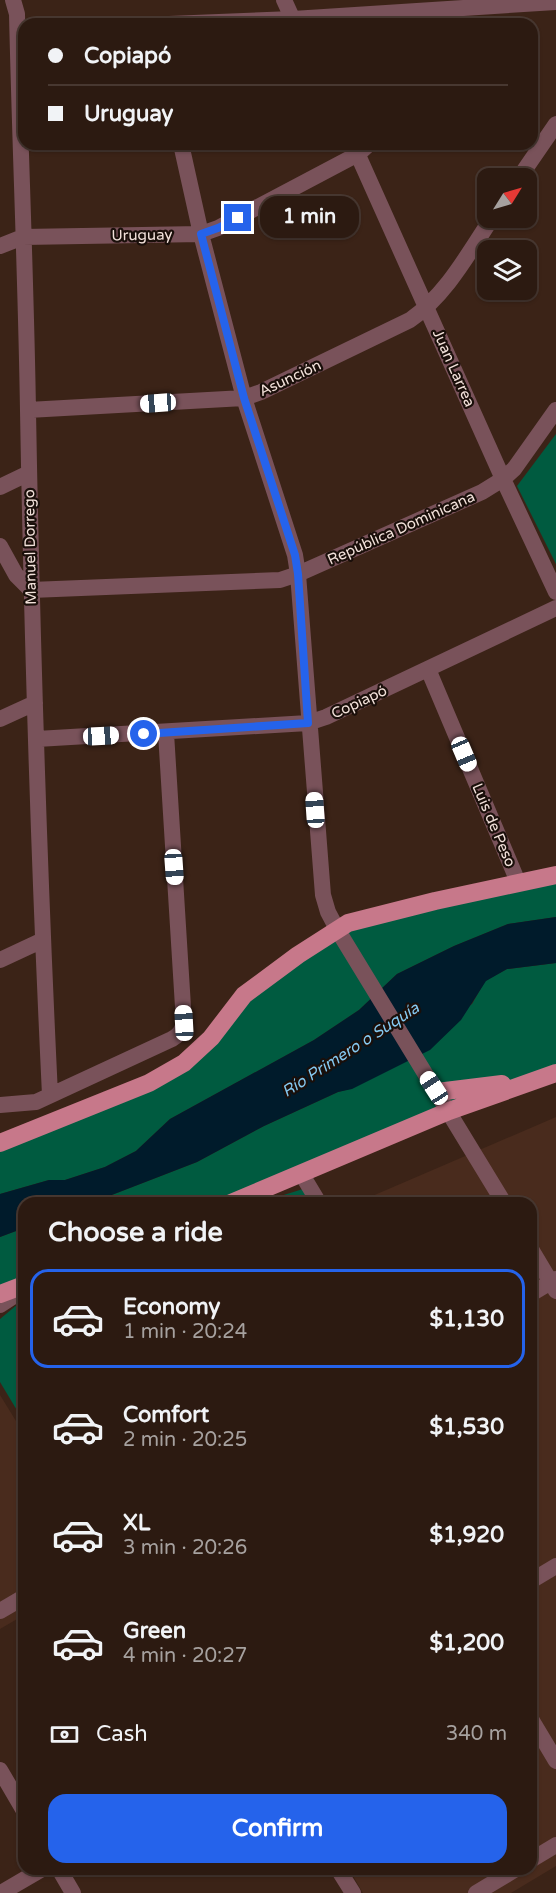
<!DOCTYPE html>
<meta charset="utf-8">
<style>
body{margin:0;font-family:"Varela Round",sans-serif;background:#34231a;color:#f1f3f6;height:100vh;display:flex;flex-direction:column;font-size:22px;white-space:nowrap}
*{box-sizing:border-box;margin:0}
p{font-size:20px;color:#a6a19f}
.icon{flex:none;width:33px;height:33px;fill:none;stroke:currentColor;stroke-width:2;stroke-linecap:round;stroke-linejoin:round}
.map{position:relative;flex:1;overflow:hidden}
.sheet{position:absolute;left:18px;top:1197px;width:519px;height:678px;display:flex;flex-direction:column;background:#2c1a11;border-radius:18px;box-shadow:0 2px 4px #0004,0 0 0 2px #483831}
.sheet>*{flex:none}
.banner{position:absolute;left:18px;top:18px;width:520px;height:132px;border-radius:18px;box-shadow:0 2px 4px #0004,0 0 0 2px #483831;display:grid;align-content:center;height:132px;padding:0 30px;background:#2c1a11}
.needle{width:39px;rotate:53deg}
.controls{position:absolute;left:477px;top:168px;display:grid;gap:12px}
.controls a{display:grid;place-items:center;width:60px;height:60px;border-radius:12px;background:#2c1a11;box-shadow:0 2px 4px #0004,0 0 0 2px #483831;font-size:30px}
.end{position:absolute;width:27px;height:27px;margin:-14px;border:8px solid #2563eb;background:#fff;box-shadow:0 0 0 3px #fff}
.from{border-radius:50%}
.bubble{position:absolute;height:42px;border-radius:18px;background:#2c1a11;box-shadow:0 2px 4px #0004,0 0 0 2px #483831;font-size:20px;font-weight:700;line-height:42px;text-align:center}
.car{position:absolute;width:18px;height:36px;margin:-18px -9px;border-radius:8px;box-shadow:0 0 4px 2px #0007;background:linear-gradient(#fff 24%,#345 0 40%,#fff 0 76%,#345 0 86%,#fff 0)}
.banner b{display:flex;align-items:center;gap:21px;height:57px;font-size:22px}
.banner b+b{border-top:2px solid #483831}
.banner i{width:15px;height:15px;background:#f1f3f6}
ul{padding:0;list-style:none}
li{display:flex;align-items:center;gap:18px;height:99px;margin:0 12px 9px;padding:0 18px;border:3px solid transparent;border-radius:18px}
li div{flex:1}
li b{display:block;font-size:22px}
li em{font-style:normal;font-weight:700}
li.active{border-color:#2563eb}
li>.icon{width:54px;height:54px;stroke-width:1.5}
h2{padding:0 30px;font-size:27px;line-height:72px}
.pay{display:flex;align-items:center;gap:15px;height:66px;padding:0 30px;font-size:22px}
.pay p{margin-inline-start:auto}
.cta{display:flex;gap:12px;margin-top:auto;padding:12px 30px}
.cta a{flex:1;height:69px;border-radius:18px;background:#2563eb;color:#fff;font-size:24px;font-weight:700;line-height:69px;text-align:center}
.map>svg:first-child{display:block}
.built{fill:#492b1d}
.green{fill:#005b40}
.water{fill:#001b2b}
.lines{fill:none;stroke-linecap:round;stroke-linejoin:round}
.minor{stroke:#79525a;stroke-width:16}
.major{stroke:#c7788a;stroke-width:18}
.route{stroke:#2563eb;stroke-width:8}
.labels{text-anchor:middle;stroke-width:4.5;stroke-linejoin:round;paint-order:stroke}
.street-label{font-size:15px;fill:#f2e1da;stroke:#1a0f0a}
.water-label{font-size:16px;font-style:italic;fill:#85c9f1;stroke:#1a0f0a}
</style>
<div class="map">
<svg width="556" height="1893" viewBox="0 0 556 1893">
<rect width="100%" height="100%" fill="#3b2317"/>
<path class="built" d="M556,1117V1866L511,1893H363L349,1869H531V1203H356Z
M0,1395L24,1434V1615L0,1629Z"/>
<path class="green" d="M556,434V564L517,486Z
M556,875V917L508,924L454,946L397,974L359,1010L314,1040L170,1119L136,1151L105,1167L65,1180H49L0,1194V1143L168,1073L237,1002L337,929Z
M556,963V1073L231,1203H91L197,1162L264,1126L338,1092L353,1088L472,1004L485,981L507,969Z
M303,1189L310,1203H258Z
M24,1228V1285L0,1294V1237Z
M24,1299V1422L0,1382V1319Z"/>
<path class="water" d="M556,917V963L507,969L486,981L461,1020L430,1050L352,1089L338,1092L264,1126L197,1162L91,1203H24V1228L0,1237V1194L49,1180H65L105,1167L136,1151L170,1119L314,1040L359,1010L397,974L454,946L508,924Z"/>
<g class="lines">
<path class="minor" d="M13,0L17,14C20,146 26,279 28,411C32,639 39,867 50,1095
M284,0L295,24
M169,24L293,19L556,2
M181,144L201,234L244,398L295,555L298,574L323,895L328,912L337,929L504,1203
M353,144L503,479L556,592
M519,178L556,124
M0,246L23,237L201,234L218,228L358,154L369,144
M28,410L244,398L261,392L410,320C446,295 468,254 492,218
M0,487L29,473
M0,546L16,575L31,590
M31,590L280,580L298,574L482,492L503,479L514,469L556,410
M428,669L518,882
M0,719L35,703
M37,739L308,723L326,717L556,608
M0,960L43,940
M0,1105L36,1102L172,1039C179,1035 182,1031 184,1023L166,733
M301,1173L319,1203
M531,1249L556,1291
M531,1294L556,1279
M0,1305L23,1290
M531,1581L556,1566
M0,1611L24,1597
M531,1719L556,1761
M0,1770L24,1811
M531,1860L556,1845
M59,1869L73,1893
M338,1869L353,1893
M1,1893L42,1869
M476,1893L516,1869"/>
<path class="major" d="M437,1092L502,1084
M0,1143L149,1083L184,1063L211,1038L244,995L298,955L348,923L435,901L556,875
M231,1203L449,1111L556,1073
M0,1294L24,1285"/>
</g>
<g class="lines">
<path class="route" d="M144,734L308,723L298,574L295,555L244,398L201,234L218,228L238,218"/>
</g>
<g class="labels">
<g class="street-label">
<text transform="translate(142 235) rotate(-1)" y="5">Uruguay</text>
<text transform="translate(454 368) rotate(66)" y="5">Juan Larrea</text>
<text transform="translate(290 378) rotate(-25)" y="5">Asunción</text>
<text transform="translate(401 528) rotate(-24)" y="5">República Dominicana</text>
<text transform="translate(30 547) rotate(-91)" y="5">Manuel Dorrego</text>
<text transform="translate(359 702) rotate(-25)" y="5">Copiapó</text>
<text transform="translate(494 825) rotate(67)" y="5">Luis de Peso</text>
</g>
<g class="water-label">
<text transform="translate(350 1049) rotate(-33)" y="6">Río Primero o Suquía</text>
</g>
</g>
</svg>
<div class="controls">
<a><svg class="needle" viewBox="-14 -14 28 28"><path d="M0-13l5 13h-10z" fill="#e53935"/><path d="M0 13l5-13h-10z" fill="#a6a19f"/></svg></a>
<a><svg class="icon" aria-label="layers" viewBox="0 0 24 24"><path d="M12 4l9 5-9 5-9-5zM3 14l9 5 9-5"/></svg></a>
</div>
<i class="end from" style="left:144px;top:734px"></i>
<i class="end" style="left:238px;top:218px"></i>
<div class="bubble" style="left:260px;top:196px;width:99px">1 min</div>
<i class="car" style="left:158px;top:403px;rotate:266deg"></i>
<i class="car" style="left:101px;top:736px;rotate:87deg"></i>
<i class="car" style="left:464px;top:754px;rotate:157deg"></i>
<i class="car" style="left:315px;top:810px;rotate:356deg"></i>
<i class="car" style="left:174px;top:867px;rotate:176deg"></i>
<i class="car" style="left:184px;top:1023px;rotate:357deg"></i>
<i class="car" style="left:434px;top:1088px;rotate:327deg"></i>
<div class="banner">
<b><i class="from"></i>Copiapó</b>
<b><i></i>Uruguay</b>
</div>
<section class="sheet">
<h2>Choose a ride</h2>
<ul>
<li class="active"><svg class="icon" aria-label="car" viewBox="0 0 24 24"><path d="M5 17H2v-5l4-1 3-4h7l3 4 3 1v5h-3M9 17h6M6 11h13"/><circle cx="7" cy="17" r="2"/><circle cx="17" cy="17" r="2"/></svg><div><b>Economy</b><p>1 min · 20:24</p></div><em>$1,130</em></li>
<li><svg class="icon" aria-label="car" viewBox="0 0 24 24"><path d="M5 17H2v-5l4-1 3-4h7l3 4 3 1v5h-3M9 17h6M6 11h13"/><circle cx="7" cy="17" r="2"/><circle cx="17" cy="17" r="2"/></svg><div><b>Comfort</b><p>2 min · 20:25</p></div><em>$1,530</em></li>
<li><svg class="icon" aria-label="car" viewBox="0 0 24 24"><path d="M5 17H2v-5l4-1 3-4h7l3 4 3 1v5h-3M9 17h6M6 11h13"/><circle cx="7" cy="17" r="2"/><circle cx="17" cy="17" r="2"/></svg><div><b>XL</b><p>3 min · 20:26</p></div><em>$1,920</em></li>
<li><svg class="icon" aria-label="car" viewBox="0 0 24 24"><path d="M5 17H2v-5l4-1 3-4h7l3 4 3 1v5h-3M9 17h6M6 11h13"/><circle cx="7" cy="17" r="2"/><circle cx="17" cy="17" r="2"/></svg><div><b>Green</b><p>4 min · 20:27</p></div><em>$1,200</em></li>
</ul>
<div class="pay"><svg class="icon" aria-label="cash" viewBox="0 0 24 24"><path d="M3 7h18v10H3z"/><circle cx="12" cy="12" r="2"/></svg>Cash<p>340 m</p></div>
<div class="cta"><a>Confirm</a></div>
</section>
</div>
